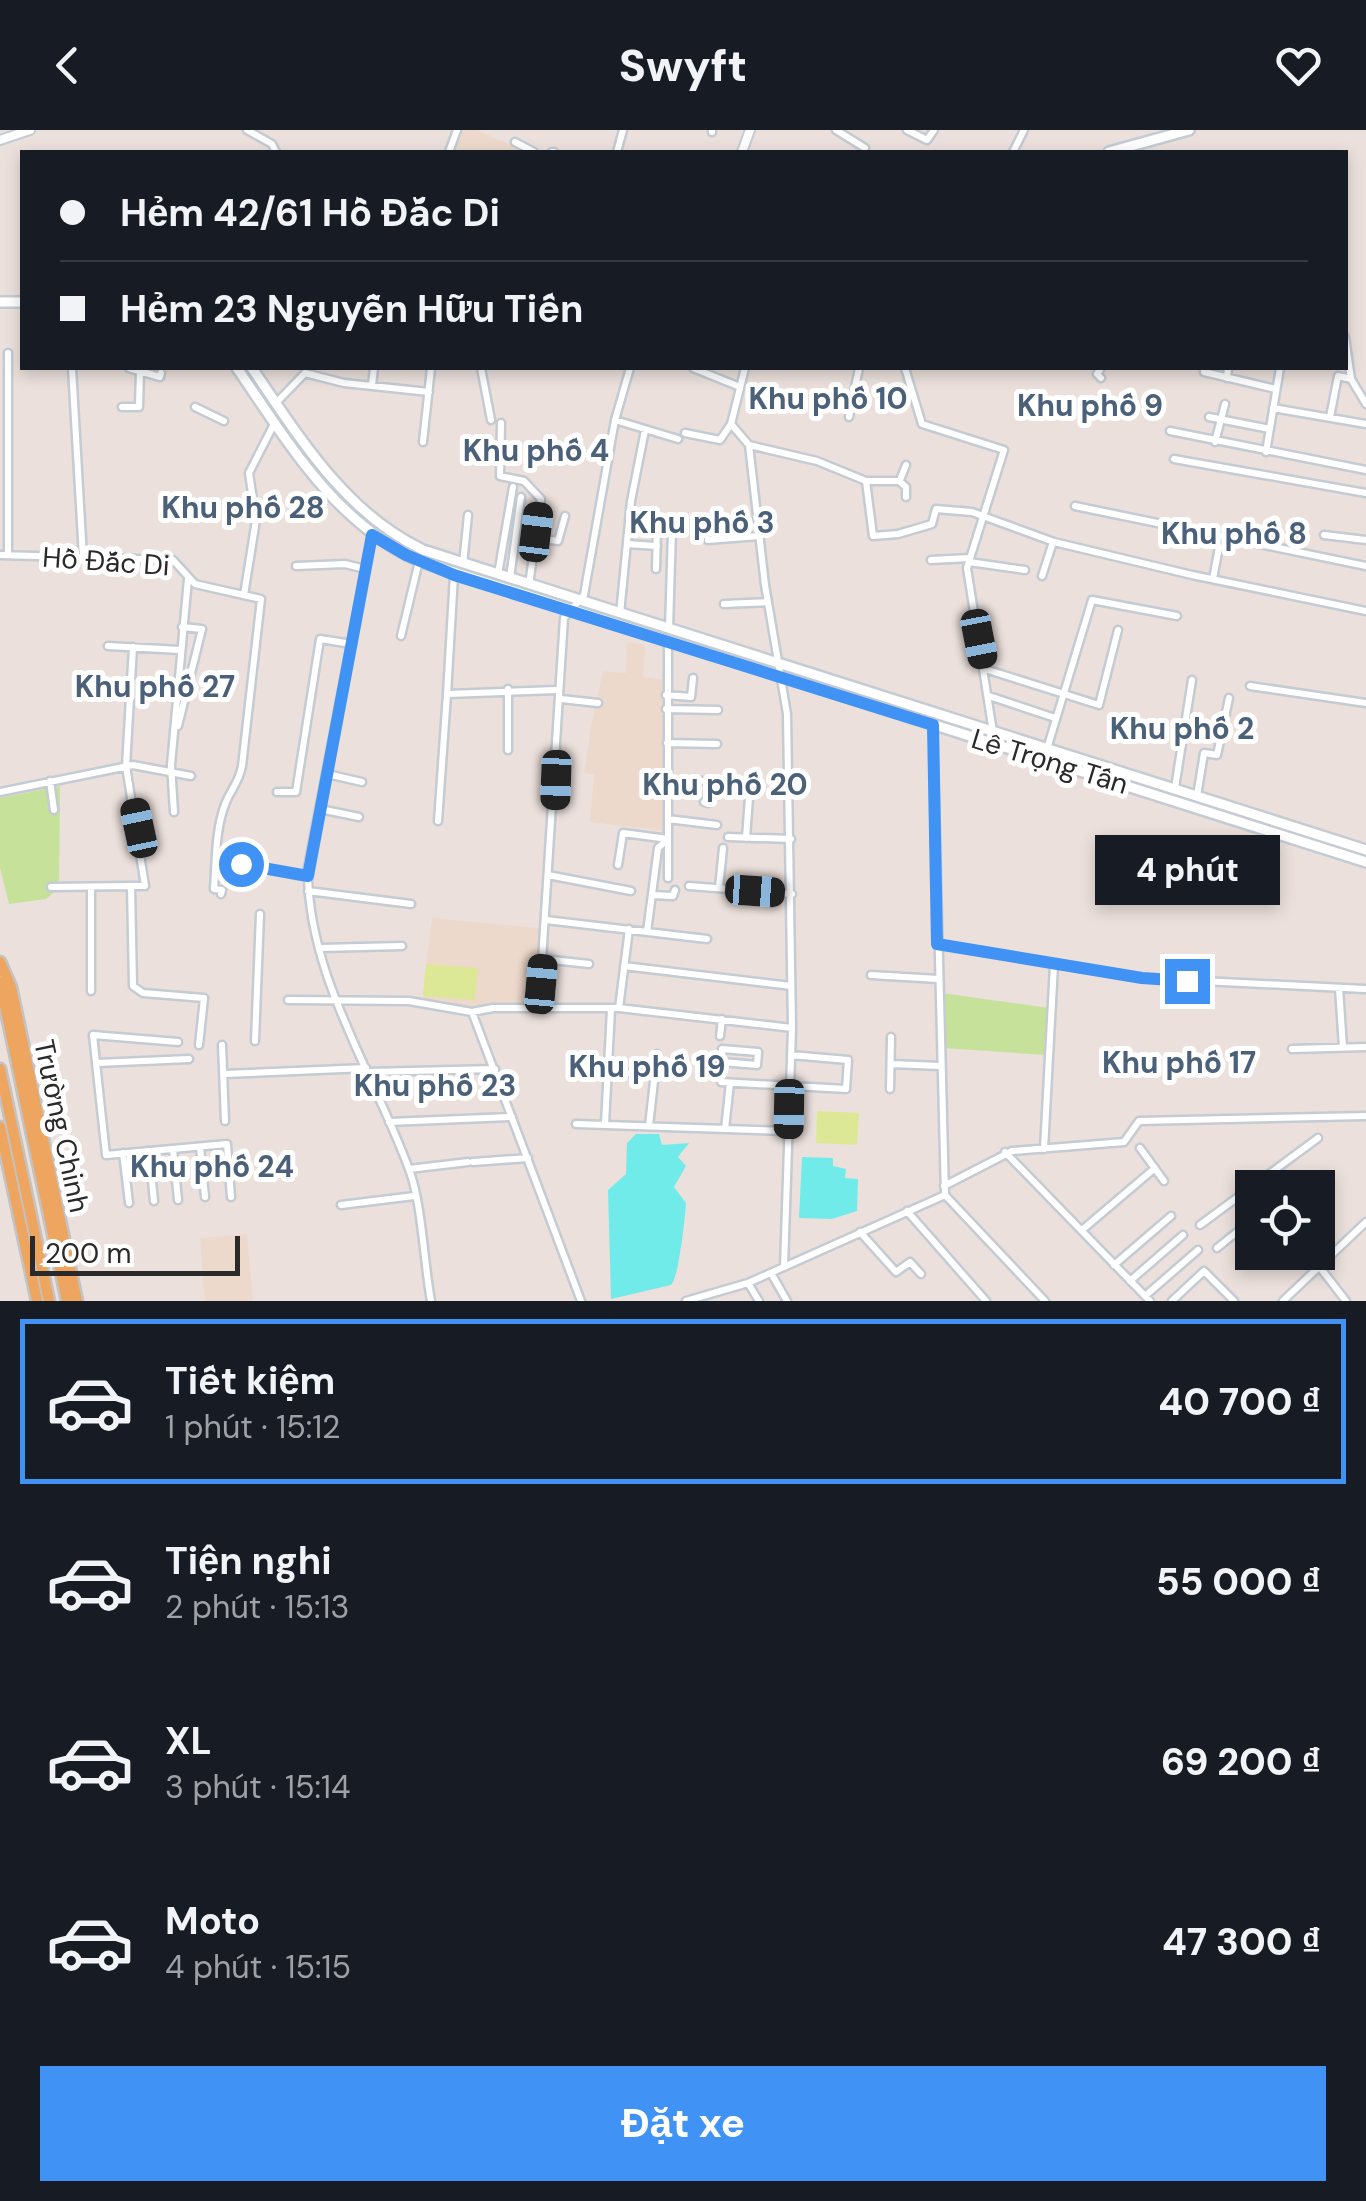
<!DOCTYPE html>
<html lang="vi">
<meta charset="utf-8">
<style>
body{margin:0;font-family:"DM Sans",sans-serif;background:#20242c;color:#f1f3f6;height:100vh;display:flex;flex-direction:column;font-size:38px;white-space:nowrap}
*{box-sizing:border-box;margin:0}
p{font-size:32px;color:#9ea1a6}
.icon{flex:none;width:55px;height:55px;fill:none;stroke:currentColor;stroke-width:2;stroke-linecap:round;stroke-linejoin:round}
.map{position:relative;height:1171px;overflow:hidden}
.details{display:flex;flex-direction:column;background:#171b24;flex:1}
.details>*{flex:none}
.banner{position:absolute;left:20px;top:20px;width:1328px;height:220px;border-radius:0px;box-shadow:0 5px 15px #0003;display:grid;align-content:center;height:220px;padding:0 40px;background:#171b24}
.tools{position:absolute;left:1235px;top:1040px;display:grid;gap:20px}
.tools a{display:grid;place-items:center;width:100px;height:100px;border-radius:0px;background:#171b24;box-shadow:0 5px 15px #0003;font-size:50px}
.scale{position:absolute;left:30px;bottom:25px;width:210px;box-sizing:border-box;padding-left:10px;border:5px solid #2a2a2a;border-top:0;font-size:28px;line-height:35px;white-space:nowrap;color:#2a2a2a;-webkit-text-stroke:8px #fff;paint-order:stroke}
.end{position:absolute;width:45px;height:45px;margin:-22px;border:12px solid #4093f5;background:#fff;box-shadow:0 0 0 5px #fff}
.from{border-radius:50%}
.bubble{position:absolute;height:70px;border-radius:0px;background:#171b24;box-shadow:0 5px 15px #0003;font-size:32px;font-weight:800;line-height:70px;text-align:center}
.car{position:absolute;width:30px;height:60px;margin:-30px -15px;border-radius:12px;box-shadow:0 0 8px 2px #0007;background:linear-gradient(#222 24%,#8ab4d8 0 40%,#222 0 76%,#8ab4d8 0 86%,#222 0)}
.banner b{display:flex;align-items:center;gap:35px;height:95px;font-size:38px}
.banner b+b{border-top:2px solid #363941}
.banner i{width:25px;height:25px;background:#f1f3f6}
ul{padding:18px 0 0;list-style:none}
li{display:flex;align-items:center;gap:30px;height:165px;margin:0 20px 15px;padding:0 20px;border:5px solid transparent;border-radius:0px}
li div{flex:1}
li b{display:block;font-size:38px}
li em{font-style:normal;font-weight:800}
li.on{border-color:#4093f5}
li>.icon{width:90px;height:90px;stroke-width:1.5}
.primary-button{display:flex;gap:20px;margin-top:auto;padding:20px 40px}
.primary-button a{flex:1;height:115px;border-radius:0px;background:#4093f5;color:#fff;font-size:40px;font-weight:800;line-height:115px;text-align:center}
header{display:flex;justify-content:space-between;align-items:center;height:130px;padding:0 40px;background:#171b24;font-size:45px;font-weight:800}
.map>svg:first-child{display:block}
.education{fill:#edd9cc}
.green{fill:#c6e19a}
.pitch{fill:#dce895}
.water{fill:#71ebea}
.lines{fill:none;stroke-linecap:round;stroke-linejoin:round}
.minor-casing{stroke:#c4cbd3;stroke-width:11}
.tertiary-casing{stroke:#c4cbd3;stroke-width:12}
.secondary-casing{stroke:#c4cbd3;stroke-width:14}
.primary-casing{stroke:#c3c3c3;stroke-width:15}
.minor{stroke:#fff;stroke-width:6}
.tertiary{stroke:#fff;stroke-width:8}
.secondary{stroke:#fff;stroke-width:9}
.primary{stroke:#eda560;stroke-width:10}
.route{stroke:#4093f5;stroke-width:12}
.labels{text-anchor:middle;stroke-width:10;stroke-linejoin:round;paint-order:stroke}
.street-label{font-size:28px;fill:#2a2a2a;stroke:#fff}
.neighbourhood-label{font-size:30px;font-weight:bold;fill:#4b6079;stroke:#fff}
</style>
<header><svg class="icon" aria-label="back" viewBox="0 0 24 24"><path d="M15 5l-7 7 7 7"/></svg>Swyft<svg class="icon" aria-label="heart" viewBox="0 0 24 24"><path d="M12 20l-8-8c-3-5 5-10 8-4 3-6 11-1 8 4z"/></svg></header>
<div class="map">
<svg width="1366" height="1171" viewBox="0 0 1366 1171">
<rect width="100%" height="100%" fill="#ebe0dc"/>
<path class="education" d="M460,0H477L527,22H451Z
M627,512L645,515L643,547L666,550L665,701L590,692L594,645L584,643L592,592L603,541L626,543Z
M432,788L539,798L533,877L469,878L428,873L423,866Z
M247,1104L253,1171H205L200,1108Z"/>
<path class="green" d="M60,656L59,758L46,769L9,774L0,738V668Z
M942,863L1049,878L1046,925L943,918Z"/>
<path class="pitch" d="M426,834L478,838L475,870L423,866Z
M817,981L859,983L857,1015L816,1013Z"/>
<path class="water" d="M636,1004H659L662,1015L689,1013L678,1027L686,1036L674,1057L686,1073C685,1088 679,1147 671,1155L611,1169L608,1060L626,1044L627,1013Z
M802,1027L833,1028V1036L846,1039L845,1048L858,1049L857,1081L832,1089L799,1088Z"/>
<g class="lines">
<g class="minor-casing">
<path id="minor" d="M247,0L272,14L276,22
M836,0L865,18
M907,0L927,10L934,0
M712,2V0
M515,12L534,22
M449,22L457,0
M552,22H554
M617,22L623,0
M1013,22L1024,0
M1345,207L1351,249L1366,274
M72,238L83,427
M129,238L160,247L161,243
M481,238L491,290
M693,238L740,257
M745,238L731,294L749,315L765,455L787,584L792,898L784,1137
M905,238L922,294L1004,320L967,438L993,602
M1101,238L1097,244L1101,248
M1204,238V242L1276,259
M1227,248L1228,238
M372,255L374,238
M276,273L305,243L344,253L429,262
M122,277H139L140,240
M195,277L224,291
M1273,278L1366,294
M849,287L859,238
M1209,287L1270,299
M1330,287L1338,246L1351,249
M615,290L678,309
M501,293L500,346L524,351L541,369L529,455
M1170,301L1366,340
M685,303L720,310L731,294
M423,312L431,238
M1215,312L1225,274
M749,315L817,331L866,351L873,406L898,404L932,394L936,379L972,382L1054,412L1192,445L1366,481
M1266,322L1280,238
M1174,329L1366,363
M900,350L906,335
M866,351H899
M899,351L906,357V367
M1075,376L1366,436
M372,405L308,737C306,844 375,944 410,1042C422,1075 424,1134 431,1171
M1324,405L1366,410
M536,408L558,411L565,386
M708,410L759,406
M627,414L657,416
M0,425L173,430L195,454L261,469L242,636C239,652 232,658 226,672C215,698 216,732 214,759L222,760L221,764
M8,425V223
M931,430L970,428
M969,432L1025,440
M463,434L468,385
M296,436L345,434L365,439
M656,439L657,396
M498,444L513,357
M454,445L447,564L556,560
M1042,446L1053,412
M510,448L521,367
M1213,449L1219,417
M244,465L256,390L249,343L274,294
M724,474L767,472
M620,484L631,371L645,300
M669,498L672,401
M401,506L419,431
M108,516L180,520
M133,517L126,636L145,756H131L133,856L143,863L204,868L199,915
M985,539L1099,575L1118,500
M1250,556L1366,573
M508,559V620
M666,565L691,567L693,548
M989,566L1055,588
M561,569L598,573
M666,579L718,580
M933,592L945,1065L1045,1171
M178,596L202,499L182,497
M667,613L717,614
M1047,619L1092,470L1177,486
M327,644L362,652
M50,651L54,680
M668,651H713V662L708,663V673L704,672
M1175,658L1192,550
M0,662L133,635L191,646
M277,662H296L320,509L352,514
M1197,666L1204,623L1217,625L1229,568
M320,679L359,687
M174,682L171,635L188,449
M668,689L717,695
M438,691L447,564
M728,707L791,709
M746,708L750,654
M216,730L308,747
M618,735L623,703L668,709V748
M548,745L631,761
M689,756L792,764
M51,757L131,756
M719,758L723,718
M308,761L411,774
M652,765L673,766L675,760
M546,790L707,809
M647,802L658,718L668,709V512
M937,814L1142,848L1365,859
M320,818L402,816
M543,829L589,834
M624,836L791,856
M871,845L938,849
M1339,858L1343,917
M91,861V757
M288,870L409,871L472,882L493,878H619L792,898
M539,877L564,488L584,465L615,290L630,238
M619,878L629,799
M472,882L581,1171
M720,906L722,889
M255,911L260,784
M178,912L93,905L106,1025L227,1014L231,1067
M222,915L225,991
M1292,919L1366,917
M722,932L757,935L758,922L722,919L721,952L846,959L848,930L791,925
M97,933L189,929
M891,934L940,936
M368,942L495,939
M622,943L655,944
M224,944L366,938
M890,959L891,907
M389,992L512,987
M576,994L788,1001
M605,994L611,879
M649,996L657,924
M725,999L730,953
M200,1017L205,1067
M1140,1018L1164,1051
M173,1019L178,1070
M1044,1019L1054,835
M149,1021L154,1071
M1005,1022L1150,1171
M123,1023L129,1073
M473,1032L528,1028
M409,1039L468,1032
M944,1056L1012,1021L1124,1012L1139,991L1366,986
M341,1075L414,1066
M907,1081L986,1171
M1200,1095L1318,1008
M1082,1100L1155,1038
M860,1102L896,1142L910,1132L921,1144
M1217,1118L1252,1090
M1308,1122L1346,1171
M1114,1135L1171,1086
M771,1143L787,1171
M1130,1151L1183,1105
M748,1153L759,1171
M1145,1166L1198,1120
M686,1171L748,1153L945,1065
M1172,1171L1204,1141L1234,1171
M1283,1171L1366,1092"/>
</g>
<g class="tertiary-casing">
<path id="tertiary" d="M0,10L30,0
M742,22L750,0"/>
</g>
<g class="secondary-casing">
<path id="secondary" d="M1109,22L1189,0
M0,172H22
M237,238C288,312 334,392 419,431L1366,732
M252,238C300,308 344,382 423,420L1366,720"/>
</g>
<g class="primary-casing">
<path id="primary" d="M0,832L11,857L77,1171
M0,852L67,1171
M0,939L49,1171
M0,997L37,1171"/>
</g>
<use href="#minor" class="minor"/>
<use href="#tertiary" class="tertiary"/>
<use href="#secondary" class="secondary"/>
<use href="#primary" class="primary"/>
</g>
<g class="lines">
<path class="route" d="M241,734L308,746L372,405L406,425L454,445L933,595L937,814L1142,848L1187,851"/>
</g>
<g class="labels">
<g class="street-label">
<text transform="translate(106 431) rotate(4)" y="10">Hồ Đắc Di</text>
<text transform="translate(1050 631) rotate(17)" y="10">Lê Trọng Tấn</text>
<text transform="translate(62 996) rotate(78)" y="10">Trường Chinh</text>
</g>
<g class="neighbourhood-label">
<text x="828" y="279">Khu phố 10</text>
<text x="1090" y="286">Khu phố 9</text>
<text x="536" y="331">Khu phố 4</text>
<text x="243" y="388">Khu phố 28</text>
<text x="702" y="403">Khu phố 3</text>
<text x="1234" y="414">Khu phố 8</text>
<text x="155" y="567">Khu phố 27</text>
<text x="1182" y="609">Khu phố 2</text>
<text x="725" y="665">Khu phố 20</text>
<text x="1179" y="943">Khu phố 17</text>
<text x="647" y="947">Khu phố 19</text>
<text x="435" y="966">Khu phố 23</text>
<text x="212" y="1047">Khu phố 24</text>
</g>
</g>
</svg>
<div class="tools">
<a><svg class="icon" aria-label="locate" viewBox="0 0 24 24"><circle cx="12" cy="12" r="6"/><path d="M12 2v4M12 18v4M2 12h4M18 12h4"/></svg></a>
</div>
<div class="scale">200 m</div>
<i class="end from" style="left:241px;top:734px"></i>
<i class="end" style="left:1187px;top:851px"></i>
<div class="bubble" style="left:1095px;top:705px;width:185px">4 phút</div>
<i class="car" style="left:536px;top:402px;rotate:7deg"></i>
<i class="car" style="left:979px;top:509px;rotate:169deg"></i>
<i class="car" style="left:556px;top:650px;rotate:182deg"></i>
<i class="car" style="left:139px;top:698px;rotate:348deg"></i>
<i class="car" style="left:755px;top:761px;rotate:94deg"></i>
<i class="car" style="left:541px;top:854px;rotate:5deg"></i>
<i class="car" style="left:789px;top:979px;rotate:181deg"></i>
<div class="banner">
<b><i class="from"></i>Hẻm 42/61 Hồ Đắc Di</b>
<b><i></i>Hẻm 23 Nguyễn Hữu Tiến</b>
</div>
</div>
<section class="details">
<ul>
<li class="on"><svg class="icon" aria-label="car" viewBox="0 0 24 24"><path d="M5 17H2v-5l4-1 3-4h7l3 4 3 1v5h-3M9 17h6M6 11h13"/><circle cx="7" cy="17" r="2"/><circle cx="17" cy="17" r="2"/></svg><div><b>Tiết kiệm</b><p>1 phút · 15:12</p></div><em>40 700 ₫</em></li>
<li><svg class="icon" aria-label="car" viewBox="0 0 24 24"><path d="M5 17H2v-5l4-1 3-4h7l3 4 3 1v5h-3M9 17h6M6 11h13"/><circle cx="7" cy="17" r="2"/><circle cx="17" cy="17" r="2"/></svg><div><b>Tiện nghi</b><p>2 phút · 15:13</p></div><em>55 000 ₫</em></li>
<li><svg class="icon" aria-label="car" viewBox="0 0 24 24"><path d="M5 17H2v-5l4-1 3-4h7l3 4 3 1v5h-3M9 17h6M6 11h13"/><circle cx="7" cy="17" r="2"/><circle cx="17" cy="17" r="2"/></svg><div><b>XL</b><p>3 phút · 15:14</p></div><em>69 200 ₫</em></li>
<li><svg class="icon" aria-label="car" viewBox="0 0 24 24"><path d="M5 17H2v-5l4-1 3-4h7l3 4 3 1v5h-3M9 17h6M6 11h13"/><circle cx="7" cy="17" r="2"/><circle cx="17" cy="17" r="2"/></svg><div><b>Moto</b><p>4 phút · 15:15</p></div><em>47 300 ₫</em></li>
</ul>
<div class="primary-button"><a>Đặt xe</a></div>
</section>
